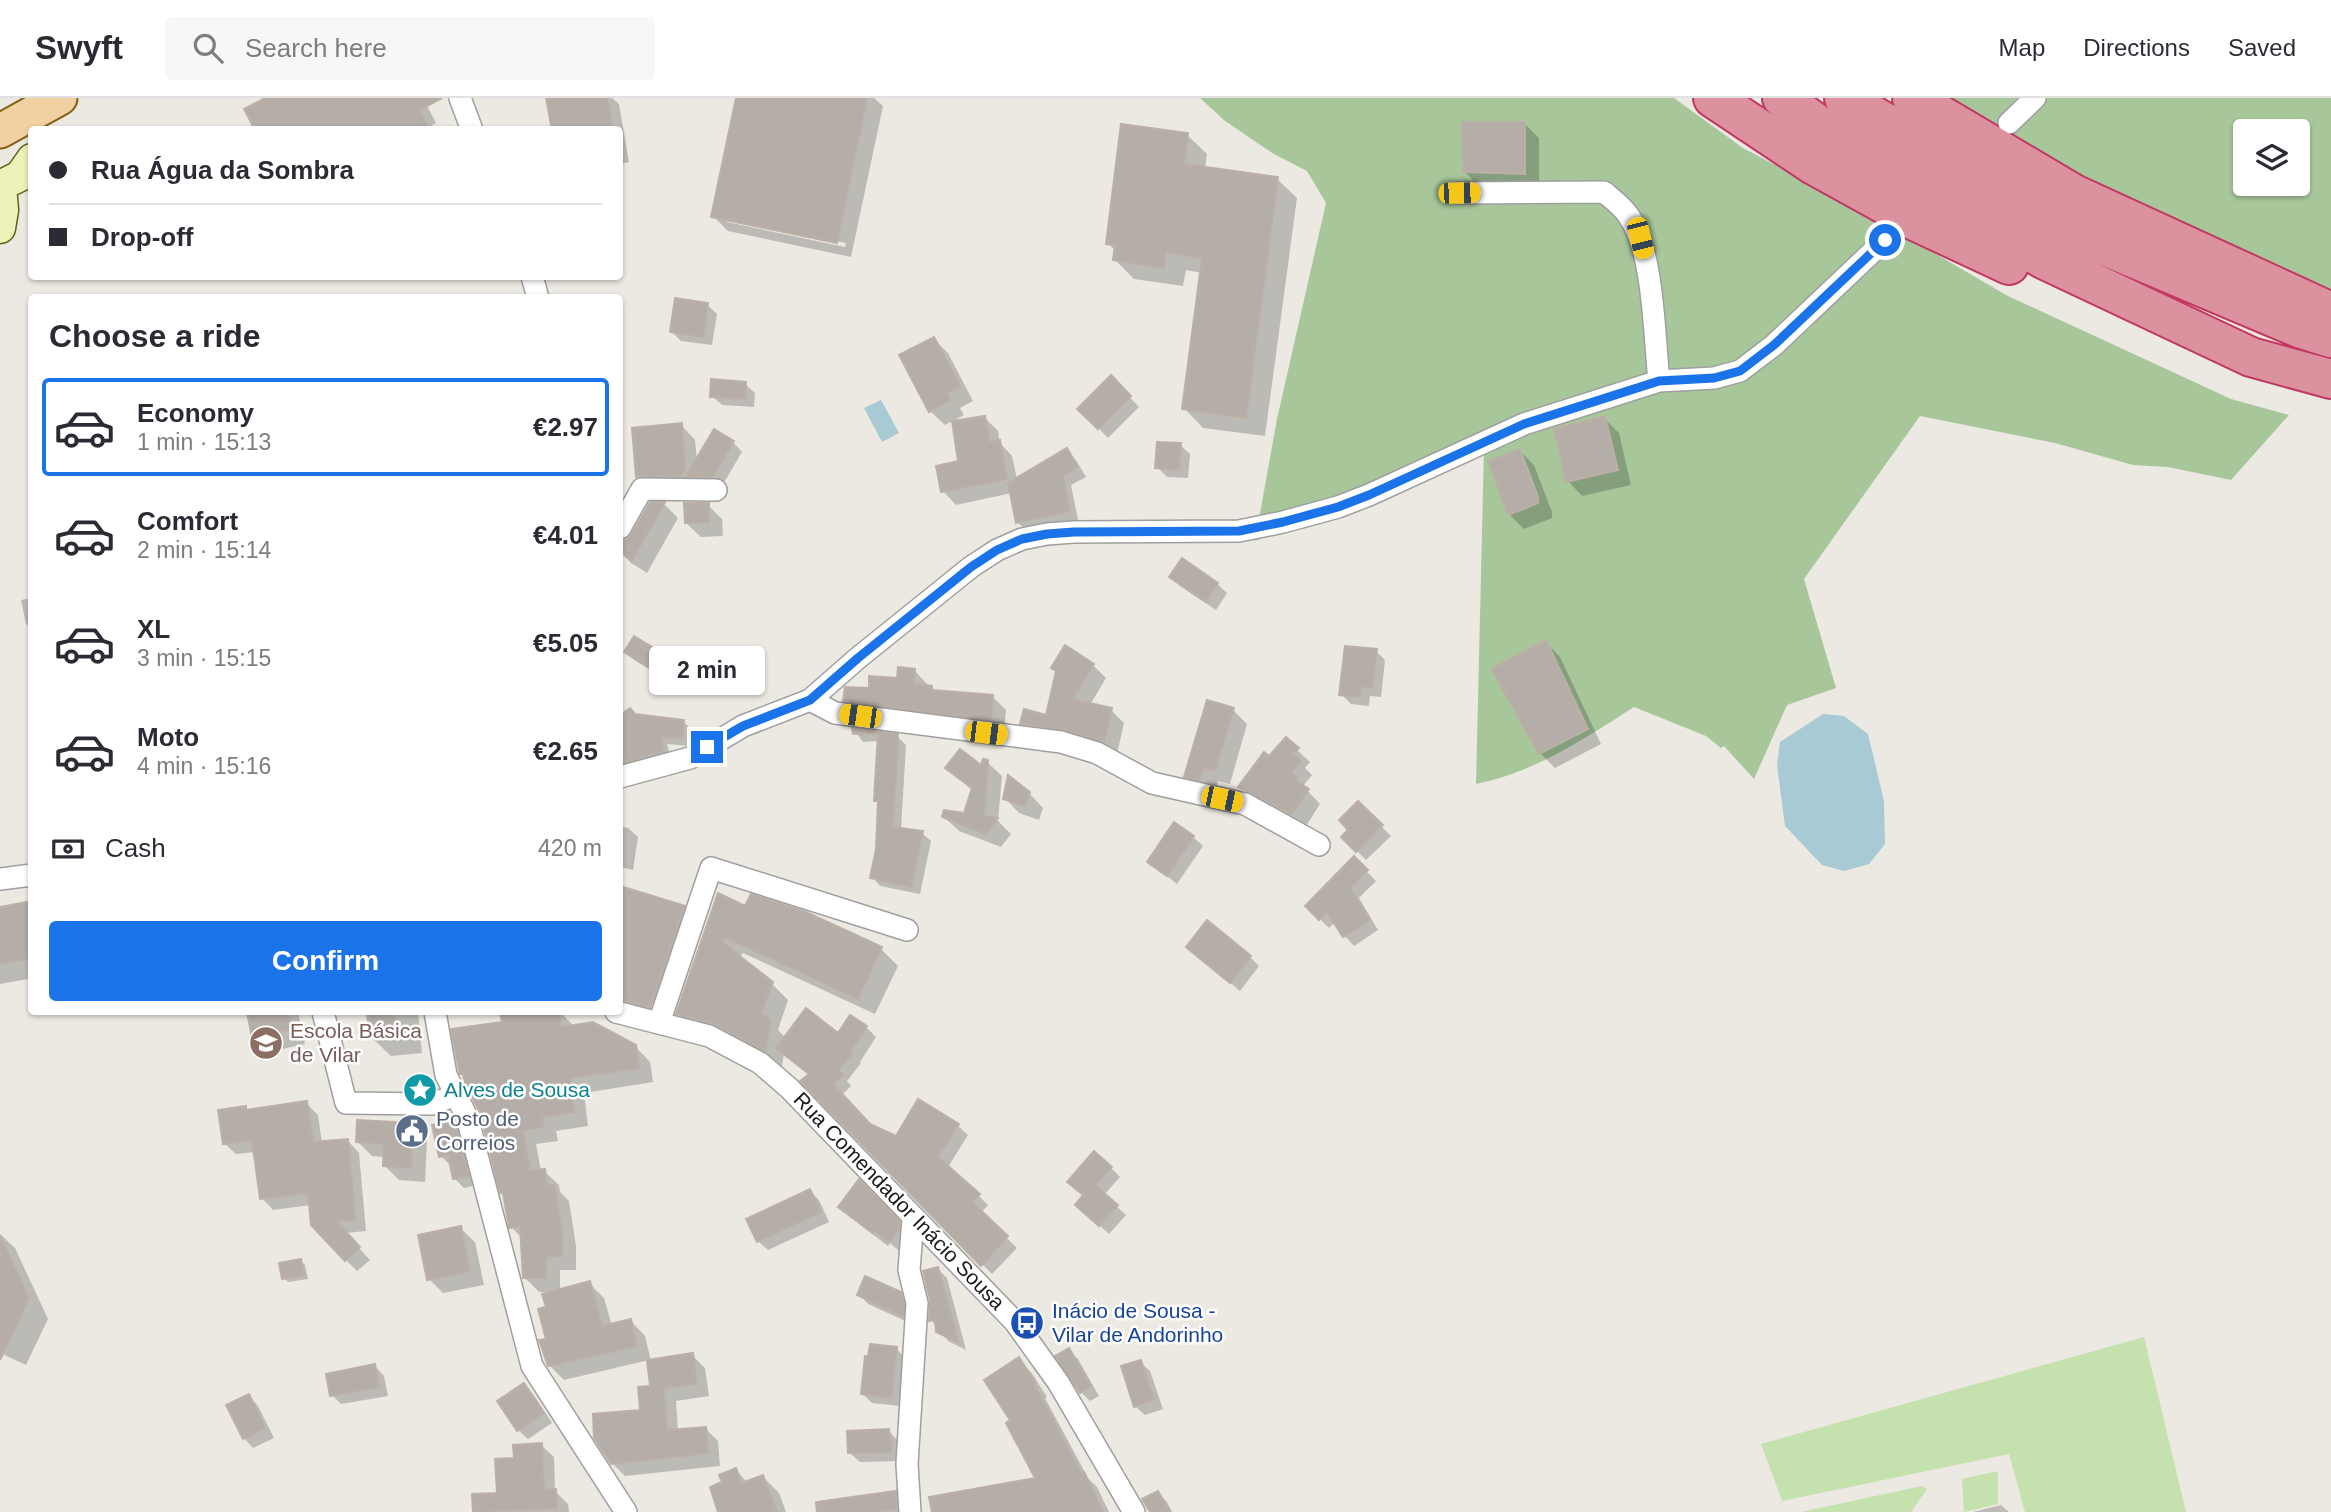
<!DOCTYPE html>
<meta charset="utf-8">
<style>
body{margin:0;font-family:Helvetica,sans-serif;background:#f7f7f7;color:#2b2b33;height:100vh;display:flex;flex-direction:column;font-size:26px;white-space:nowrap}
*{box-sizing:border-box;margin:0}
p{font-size:23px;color:#7c7c81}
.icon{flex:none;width:38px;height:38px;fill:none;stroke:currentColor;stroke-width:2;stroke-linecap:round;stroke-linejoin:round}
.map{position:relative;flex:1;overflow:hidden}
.sheet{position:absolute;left:28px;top:196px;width:595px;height:721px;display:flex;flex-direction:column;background:#fff;border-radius:7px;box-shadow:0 2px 5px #0004}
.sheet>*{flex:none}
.hud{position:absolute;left:28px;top:28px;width:595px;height:154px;border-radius:7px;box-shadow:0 2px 5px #0004;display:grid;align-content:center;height:154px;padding:0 21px;background:#fff}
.buttons{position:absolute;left:2233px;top:21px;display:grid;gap:14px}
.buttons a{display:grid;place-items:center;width:77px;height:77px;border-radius:7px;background:#fff;box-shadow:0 2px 5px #0004;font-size:35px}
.end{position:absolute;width:32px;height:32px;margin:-16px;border:9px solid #1a73e8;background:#fff;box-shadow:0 0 0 4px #fff}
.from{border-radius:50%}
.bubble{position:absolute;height:49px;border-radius:7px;background:#fff;box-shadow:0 2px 5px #0004;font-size:23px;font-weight:600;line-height:49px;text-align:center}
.car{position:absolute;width:21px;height:42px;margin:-21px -10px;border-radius:9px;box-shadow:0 0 5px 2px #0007;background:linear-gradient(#f5c518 24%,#345 0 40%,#f5c518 0 76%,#345 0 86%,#f5c518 0)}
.hud b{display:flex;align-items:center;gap:24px;height:66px;font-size:26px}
.hud b+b{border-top:2px solid #e1e1e2}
.hud i{width:18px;height:18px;background:#2b2b33}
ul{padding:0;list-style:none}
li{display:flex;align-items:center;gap:21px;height:98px;margin:0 14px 10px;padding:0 7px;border:4px solid transparent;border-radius:7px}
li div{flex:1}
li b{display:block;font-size:26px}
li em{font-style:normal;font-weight:600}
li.active{border-color:#1a73e8}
li>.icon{width:63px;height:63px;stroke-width:1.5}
h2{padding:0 21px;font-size:32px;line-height:84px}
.pay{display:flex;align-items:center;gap:18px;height:77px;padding:0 21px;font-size:26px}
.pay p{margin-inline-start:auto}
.button{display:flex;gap:14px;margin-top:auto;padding:14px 21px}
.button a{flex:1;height:80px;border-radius:7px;background:#1a73e8;color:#fff;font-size:28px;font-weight:600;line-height:80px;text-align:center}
header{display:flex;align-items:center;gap:42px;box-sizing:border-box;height:98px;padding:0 35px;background:#fff;border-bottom:2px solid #e1e1e2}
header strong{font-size:33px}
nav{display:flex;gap:38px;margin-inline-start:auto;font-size:24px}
.search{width:490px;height:63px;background:#f7f7f7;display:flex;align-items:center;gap:18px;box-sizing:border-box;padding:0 24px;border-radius:7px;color:#7c7c81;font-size:26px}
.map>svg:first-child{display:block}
.grass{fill:#c5e1ad}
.forest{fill:#a7c79b;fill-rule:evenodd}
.water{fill:#a7cad5}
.shadow{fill:#0003;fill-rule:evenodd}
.building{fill:#b5aea8;stroke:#bcb0a6;stroke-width:2}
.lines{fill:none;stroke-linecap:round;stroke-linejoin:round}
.street-casing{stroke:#9f9f9f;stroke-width:24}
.secondary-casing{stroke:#5a6510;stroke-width:33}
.primary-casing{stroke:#835f10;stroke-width:37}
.highway-casing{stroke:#c23764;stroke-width:42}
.street{stroke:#fff;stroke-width:21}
.secondary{stroke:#edf1ba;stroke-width:30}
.primary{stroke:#f1d0a2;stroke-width:33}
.highway{stroke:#db919e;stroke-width:38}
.route{stroke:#1a73e8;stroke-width:9}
.labels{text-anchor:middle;stroke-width:5;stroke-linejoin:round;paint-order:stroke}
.education-label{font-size:21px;fill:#785e54;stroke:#fff;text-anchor:start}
.culture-label{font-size:21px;fill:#0d838f;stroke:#fff;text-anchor:start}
.service-label{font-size:21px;fill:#4e5e75;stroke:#fff;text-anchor:start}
.street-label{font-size:21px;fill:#1b1b1b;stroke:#fff}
.transit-label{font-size:21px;fill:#164399;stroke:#fff;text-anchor:start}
</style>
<header>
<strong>Swyft</strong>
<div class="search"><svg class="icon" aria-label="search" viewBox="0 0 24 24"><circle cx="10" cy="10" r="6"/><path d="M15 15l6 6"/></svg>Search here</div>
<nav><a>Map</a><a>Directions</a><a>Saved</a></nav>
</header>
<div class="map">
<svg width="2331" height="1414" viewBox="0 0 2331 1414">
<rect width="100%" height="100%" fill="#ece9e2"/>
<path class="grass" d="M2144,1239L2186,1414H2025L2009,1356L1782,1403L1761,1346Z
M1993,1374H1998V1406L1964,1414L1962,1381Z
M1922,1388L1927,1391L1911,1414H1801Z"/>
<path class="forest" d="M1200,0H1674L1743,50L1862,113L2008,198L2231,301L2289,317L2231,382L2168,369L2133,367L2055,345L1920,318L1804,481L1836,590L1787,607L1754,681L1724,648L1721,650L1706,638L1634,609C1584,641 1535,674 1476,686L1484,350L1255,443L1277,321L1326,105L1307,73L1274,56L1225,23Z
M1928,0H2331V212ZM2245,33H2298V86H2245Z"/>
<path class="water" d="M881,302L899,335L882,344L864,310Z
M1823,616L1844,618L1868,636L1884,703L1885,746L1869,766L1844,773L1822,767L1785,728L1777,667L1780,644Z"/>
<path class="shadow" d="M269,0H423L436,25L432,27L434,32H257Z
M548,0H612L619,6L629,64L620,66V32H554Z
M737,0H874L883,8L851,159L728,133L713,118ZM727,120L846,145L845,149L727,124Z
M1525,26L1539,40V89L1479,88L1465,74Z
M1187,37L1207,56L1205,71L1277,81L1297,100L1265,338L1203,330L1184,310L1202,175L1186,172L1183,188L1134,181L1115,162L1116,153L1107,145Z
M707,207L717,216L712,247L681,243L672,234Z
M934,241L948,255L973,303L960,310L964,317L945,327L930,313Z
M1111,280L1139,309L1108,340L1080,311Z
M745,286L755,295L754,309L722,307L712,298Z
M985,320L998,333L1000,345L1012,358L1017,381L1066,353L1076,362L1086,379L1071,387L1078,422L1027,433L1017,424L1012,395L956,407L943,393Z
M1604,320L1619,335L1631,387L1582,398L1568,383Z
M681,327L695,342L697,364L733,344L742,354L722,388L653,393L638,378Z
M1180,347L1190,356L1188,380L1167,379L1157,369Z
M1520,353L1534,367L1552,414V420L1524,431L1509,416Z
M651,406H664L678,420L647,475L631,465L620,454V445L627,443L633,438Z
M708,407L722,421L723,438L701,439L686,425Z
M1171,479L1217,486L1227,495L1216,512L1180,488Z
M32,500V530H31L26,526L21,502Z
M1546,544L1560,559L1601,646L1555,670L1540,655Z
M1376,553L1385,562L1381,599L1370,598L1369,608L1351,606L1341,596Z
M626,554L660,556L670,566L661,579L636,563Z
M1093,567L1106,580L1090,607L1111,612L1124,625L1117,656L1036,638L1022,625L1047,619Z
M914,572L927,586V589H931L936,594L992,598L1006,612L1004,634L858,615L845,602L899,582Z
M630,612L636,618L684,624L692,632L690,648L667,646L672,662L628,673L620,664V643L626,640L620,632V620Z
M1233,612L1247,626L1230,686L1218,683L1214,696L1200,693L1186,678Z
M854,632L897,638L906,647L901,732L922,735L931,743L920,796L880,788L872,779L878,752L880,706L876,702L879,643L863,644Z
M1286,642L1310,664L1305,670L1312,677L1303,688L1320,706L1306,728L1253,701L1240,688Z
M987,664L1002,678L998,723L1011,736L1001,749L959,733L944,719L965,717L973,693L947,670H981Z
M1029,695L1043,710L1039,722L1019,715L1005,700Z
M1358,705L1391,738L1366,762L1343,739L1351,732Z
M620,728L628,730L638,739L633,772L620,769Z
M1193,739L1203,748L1177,786L1149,764Z
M1354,761L1376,783L1359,800L1378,832L1354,848L1345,838L1336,824L1329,830L1307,808Z
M620,790L684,809L703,829L670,928L620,914Z
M719,797L746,810L881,851L898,868L875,916L743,855L739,860L771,885L788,902L778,932L786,940L838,938L866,929L876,939L860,964L861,965L847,983L851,988L842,997L871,1028L896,1040L957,1027L968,1037L948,1069L988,1107L981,1115L1017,1150L992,1176L803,983L810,977L784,956L782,968L733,943L695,932L678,915Z
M32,805V884L28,881L0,886V810Z
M1188,849L1250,859L1259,868L1240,893Z
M95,914H113L98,916Z
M249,914H298L305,946L269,954L254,939Z
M369,914H418L422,955L391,958L371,939Z
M502,914H560L571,925L575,944L635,948L650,964L653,984L584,995L588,1028L556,1033L558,1043L536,1046L541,1073H544L559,1087L560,1094L569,1103L576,1148V1172H560V1193L589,1185L604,1200L612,1228L631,1223L645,1238L651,1263L692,1257L705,1270L709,1298L676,1303L678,1333L705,1330L718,1343L720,1368L625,1378L612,1365L642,1314L652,1290L649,1262L564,1282L549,1267L548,1210L555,1194H539L524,1179L522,1140L511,1129L505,1097L502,1094L481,1015L462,975L504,925Z
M306,1005L318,1017L322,1045L348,1043L359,1055L366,1133L345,1135L370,1162L357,1173L346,1162L311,1107L273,1112L262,1100L255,1054L236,1056L224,1045L245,1010L249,1014Z
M453,1024L463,1033L477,1087L464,1090L455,1081L450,1067L441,1058Z
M412,1027L427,1041L425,1084L399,1082L385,1068V1059L372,1058L358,1044Z
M1111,1070L1120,1079L1104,1097L1126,1117L1109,1136L1077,1107Z
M859,1084L913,1140L904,1157L890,1145L888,1148L855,1123L841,1109Z
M810,1093L819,1102L829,1124L768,1152L758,1143Z
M460,1130L475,1144L484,1187L443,1195L429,1181Z
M0,1136L15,1150L48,1221L26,1267L0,1255Z
M301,1163L305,1167L308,1181L288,1184L284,1180Z
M938,1171L947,1180L966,1252L948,1243L931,1222Z
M859,1196H900L910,1206L912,1226L868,1206Z
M896,1250L905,1260L900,1308L872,1305L863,1296Z
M1069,1252L1078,1261L1099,1298L1090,1303L1081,1294Z
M1018,1261L1031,1274L1047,1299L1045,1300L1088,1380L1097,1389L1109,1414H934L1038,1381L1013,1323Z
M1140,1264L1150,1273L1163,1311L1145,1317L1135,1308Z
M375,1268L384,1278L388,1298L341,1306L332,1297Z
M524,1287L533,1296L552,1325L528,1341L518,1332Z
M249,1298L258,1308L274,1340L253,1350L244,1340Z
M889,1333L898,1343L901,1363L860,1364L850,1355Z
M541,1347L554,1359L555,1393L568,1406L569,1414H474L473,1398L499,1396L516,1361Z
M736,1372L748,1385L763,1379L779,1395L786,1414H720L724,1385Z
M895,1394L907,1406V1414H844Z
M1158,1395L1167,1404L1172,1414H1152Z
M2001,1407L2009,1414H1973Z"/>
<path class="building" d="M265,0H442L419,12L430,32H255L244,11Z
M546,0H607L613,32H552Z
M736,0H867L837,145L711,119Z
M1462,24H1525V76L1463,74Z
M1121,26L1188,35L1184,66L1278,79L1246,320L1182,311L1202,160L1166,154L1164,170L1113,162L1115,147L1106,146Z
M675,200L708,205L703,239L670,234Z
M934,239L960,288L947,295L950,302L929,314L899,257Z
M1111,277L1131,298L1098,331L1077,311Z
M711,281L746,284L745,301L710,299Z
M985,318L989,344L1000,342L1007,381L941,394L936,368L958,363L952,323Z
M1605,318L1618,372L1566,384L1554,331Z
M682,325L685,370L680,378L636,379L632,330Z
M714,331L734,343L712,379L686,378Z
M1157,344L1181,345L1179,372L1155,370Z
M1067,350L1078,369L1063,378L1070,413L1016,425L1008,385Z
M1520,351L1538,399V405L1508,417L1488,363Z
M650,404H665L632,462L620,454V443L626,442L631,437Z
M684,405H709V424L685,425Z
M1182,460L1218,485L1206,504L1169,479Z
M634,538L662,555L651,571L624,554Z
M1546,542L1588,631L1539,656L1491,571Z
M1065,547L1094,566L1072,601L1112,610L1104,644L1063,631L1020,626L1024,611L1046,617L1056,573L1051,570Z
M1345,548L1377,551L1372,590L1361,589L1360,599L1339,597Z
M898,569L915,571L914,586L932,588V592L993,597L991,622L843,603L845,589L869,590V578L897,580Z
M1207,602L1234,610L1215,673L1203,670L1200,682L1184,679Z
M630,610L635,616L684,622L682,641L660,638L664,653L620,666V617Z
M852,630L898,636L893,729L923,733L911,789L870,780L876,751L878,703H874L878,635L853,636Z
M1286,639L1299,650L1293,656L1301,663L1291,675L1297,679L1295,682L1309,691L1292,716L1238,689L1264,654L1269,658Z
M960,651L981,667L983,661L988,662L984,718L998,720L986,736L942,719L944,712L964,715L972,690L945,670Z
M1008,677L1030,694L1025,708L1003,701Z
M1358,703L1383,727L1356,754L1341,739L1348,732L1339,722Z
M1174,724L1194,738L1167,778L1147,764Z
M1354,758L1368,772L1350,790L1370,822L1343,839L1327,814L1319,822L1305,808Z
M620,788L685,808L650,909L620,901Z
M718,795L745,808L751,796L806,814L882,849L858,901L725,839L722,844L773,884L761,915L771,923L765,953L715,926L676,916Z
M32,803V860L0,866V809Z
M1207,822L1251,858L1230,885L1186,849Z
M806,910L838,935L850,917L867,928L851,952L853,954L838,972L843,977L833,986L870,1026L896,1038L918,1001L959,1026L938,1059L980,1096L972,1104L1008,1138L981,1168L800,983L809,976L776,950Z
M247,914H288L292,931L252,940Z
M367,914H393L396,937L369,939Z
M500,914H558L561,929L593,924L636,947L639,970L570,980L574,1014L542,1019L544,1029L523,1032L530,1073L545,1071L547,1088L554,1087L562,1132V1158H546V1180H523L520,1128L509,1130L503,1095H500L480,1015L465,985L463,976H460L459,973L451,931L502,924Z
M307,1003L313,1044L348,1041L355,1122L336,1123L360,1149L345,1163L311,1127L308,1095L260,1101L252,1042L223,1046L218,1012L246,1008V1012Z
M357,1022L413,1025L411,1070L383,1068L384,1046L356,1044Z
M454,1022L469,1078L453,1081L448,1057L439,1059L432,1027Z
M1094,1053L1112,1069L1095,1087L1118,1107L1099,1128L1075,1107L1083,1097L1067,1084Z
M859,1081L900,1123L899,1131L889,1144L874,1132L873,1135L838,1109Z
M810,1091L821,1114L757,1144L746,1121Z
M461,1128L470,1173L427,1182L418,1137Z
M0,1138L29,1200L0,1262Z
M301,1161L304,1177L282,1181L279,1165Z
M938,1169L951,1216L958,1244L936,1234L935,1221L929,1223L930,1202L923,1173Z
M865,1178L901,1194L904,1206L903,1218L857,1197Z
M590,1183L602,1228L631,1221L637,1248L548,1268L539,1242L546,1241L538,1211L546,1209L542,1196Z
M870,1246L897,1249L891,1300L861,1296L865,1258L868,1259Z
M1069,1250L1091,1288L1080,1295L1055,1258Z
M693,1255L697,1286L664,1290L667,1332L706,1329L708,1355L611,1366L594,1340L593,1316L640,1312L638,1289L650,1288L647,1262Z
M1019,1259L1035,1285L1034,1286L1081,1375L1084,1374L1103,1414H932L929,1399L1035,1380L1006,1325L1010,1322L984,1282Z
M1141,1262L1154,1302L1134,1309L1121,1268Z
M375,1266L379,1289L330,1298L326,1276Z
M524,1285L544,1315L517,1333L497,1303Z
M249,1296L265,1330L243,1341L226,1307Z
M889,1331L892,1354L848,1355L847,1333Z
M542,1345L544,1392L556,1391L557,1410L473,1414L472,1396L497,1395L495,1361L514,1360L513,1347Z
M736,1370L742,1385L763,1377L777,1414H718L710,1389L722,1384L719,1377Z
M896,1393L897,1411L874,1414H817L816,1404Z
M1158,1393L1170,1414H1150L1142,1401Z"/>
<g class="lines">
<g class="street-casing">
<path id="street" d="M460,0L472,32
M2009,25L2035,0
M1459,95L1604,94C1612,101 1622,108 1628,117C1654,153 1654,237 1659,283
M532,178L538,200
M620,430L642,391L716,392
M810,602L835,615L1061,644L1097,655L1152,685L1245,706L1319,747
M620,679L690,660L743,628L810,602L858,560L971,469L997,452L1022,441L1047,436L1074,434L1239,433L1283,424L1338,409L1369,397L1524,326L1659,283L1714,280L1740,273L1774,247L1885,142
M0,781L32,777
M323,914L346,1005L432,1006L456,997
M435,914L446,977L467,1019L532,1268L626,1414
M616,914L709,938L760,965L789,990L1015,1224L1058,1284L1134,1414
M659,925L711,770L907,832
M910,1414L907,1366L917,1205L909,1172L913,1121"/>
</g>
<g class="secondary-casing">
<path id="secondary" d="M0,88L20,78L32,61
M0,130L3,112L1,88"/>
</g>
<g class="primary-casing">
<path id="primary" d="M0,33L60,0"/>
</g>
<g class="highway-casing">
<path id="highway" d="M1713,0L1812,66L1917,124L2009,167
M1782,0L1824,31L2043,161L2251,259L2331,281
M1844,0L2062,130L2299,230L2331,240
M1912,0L2074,96L2331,214"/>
</g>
<use href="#street" class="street"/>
<use href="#secondary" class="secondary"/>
<use href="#primary" class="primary"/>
<use href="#highway" class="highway"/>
</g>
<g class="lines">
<path class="route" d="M707,649L743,628L810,602L858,560L971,469L997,452L1022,441L1047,436L1074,434L1239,433L1283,424L1338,409L1369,397L1524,326L1659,283L1714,280L1740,273L1774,247L1885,142"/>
</g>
<defs>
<g id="school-disc" transform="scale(1.75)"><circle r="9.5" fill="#8d6e63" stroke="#fff"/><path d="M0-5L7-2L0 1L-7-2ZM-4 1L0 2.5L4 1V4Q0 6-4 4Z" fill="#fff"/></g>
<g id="sight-disc" transform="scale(1.75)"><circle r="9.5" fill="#0f9aa8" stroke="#fff"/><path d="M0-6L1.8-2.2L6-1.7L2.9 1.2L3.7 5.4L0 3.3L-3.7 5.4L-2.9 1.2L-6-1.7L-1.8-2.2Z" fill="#fff"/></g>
<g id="civic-disc" transform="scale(1.75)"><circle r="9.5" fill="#5c6f8a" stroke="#fff"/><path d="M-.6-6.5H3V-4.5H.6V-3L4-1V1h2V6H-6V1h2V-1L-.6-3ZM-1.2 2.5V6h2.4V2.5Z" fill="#fff"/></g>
<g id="bus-disc" transform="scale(1.75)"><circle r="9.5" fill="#1a4fb4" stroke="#fff"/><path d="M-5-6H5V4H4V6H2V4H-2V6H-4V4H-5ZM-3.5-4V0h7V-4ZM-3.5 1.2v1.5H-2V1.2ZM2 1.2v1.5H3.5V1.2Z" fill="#fff"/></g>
</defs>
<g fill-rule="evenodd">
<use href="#school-disc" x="266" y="945"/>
<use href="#sight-disc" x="420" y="992"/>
<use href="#civic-disc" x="412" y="1033"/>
<use href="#bus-disc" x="1027" y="1225"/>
</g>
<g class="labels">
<g class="education-label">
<text x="290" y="940">Escola Básica<tspan x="290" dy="24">de Vilar</tspan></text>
</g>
<g class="culture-label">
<text x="444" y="999">Alves de Sousa</text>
</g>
<g class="service-label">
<text x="436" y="1028">Posto de<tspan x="436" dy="24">Correios</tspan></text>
</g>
<g class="street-label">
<text transform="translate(899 1103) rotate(46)" y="7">Rua Comendador Inácio Sousa</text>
</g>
<g class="transit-label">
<text x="1052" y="1220">Inácio de Sousa -<tspan x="1052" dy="24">Vilar de Andorinho</tspan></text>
</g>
</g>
</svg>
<div class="buttons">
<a><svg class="icon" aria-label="layers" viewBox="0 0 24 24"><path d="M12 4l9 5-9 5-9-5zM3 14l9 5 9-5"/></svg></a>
</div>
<i class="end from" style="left:1885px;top:142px"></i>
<i class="end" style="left:707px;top:649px"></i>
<div class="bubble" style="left:649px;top:548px;width:116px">2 min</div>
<i class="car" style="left:1459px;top:95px;rotate:89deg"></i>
<i class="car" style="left:1640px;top:140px;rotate:166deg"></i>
<i class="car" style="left:860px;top:618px;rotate:278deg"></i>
<i class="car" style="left:986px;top:635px;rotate:97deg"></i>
<i class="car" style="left:1222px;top:701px;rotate:102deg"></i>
<div class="hud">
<b><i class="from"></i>Rua Água da Sombra</b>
<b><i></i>Drop-off</b>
</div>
<section class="sheet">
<h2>Choose a ride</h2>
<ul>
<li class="active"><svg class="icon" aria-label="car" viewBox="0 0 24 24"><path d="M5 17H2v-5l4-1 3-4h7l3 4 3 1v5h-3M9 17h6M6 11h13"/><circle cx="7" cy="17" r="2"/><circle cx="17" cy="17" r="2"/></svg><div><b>Economy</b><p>1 min · 15:13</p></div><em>€2.97</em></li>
<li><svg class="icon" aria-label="car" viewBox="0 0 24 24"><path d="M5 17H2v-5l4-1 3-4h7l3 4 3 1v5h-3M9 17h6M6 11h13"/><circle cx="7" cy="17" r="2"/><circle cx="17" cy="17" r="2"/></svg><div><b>Comfort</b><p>2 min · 15:14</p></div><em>€4.01</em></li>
<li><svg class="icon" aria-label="car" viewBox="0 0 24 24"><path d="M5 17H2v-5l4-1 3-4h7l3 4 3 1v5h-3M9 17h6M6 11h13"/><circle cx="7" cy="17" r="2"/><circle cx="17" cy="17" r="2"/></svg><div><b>XL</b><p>3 min · 15:15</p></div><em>€5.05</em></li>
<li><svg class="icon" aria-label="car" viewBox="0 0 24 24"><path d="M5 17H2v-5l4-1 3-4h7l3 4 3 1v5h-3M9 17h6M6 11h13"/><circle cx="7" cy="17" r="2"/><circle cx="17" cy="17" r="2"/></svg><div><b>Moto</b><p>4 min · 15:16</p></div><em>€2.65</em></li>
</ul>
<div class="pay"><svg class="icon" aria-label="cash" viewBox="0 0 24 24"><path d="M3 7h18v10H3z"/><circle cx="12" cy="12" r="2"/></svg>Cash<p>420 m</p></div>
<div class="button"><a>Confirm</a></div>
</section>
</div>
